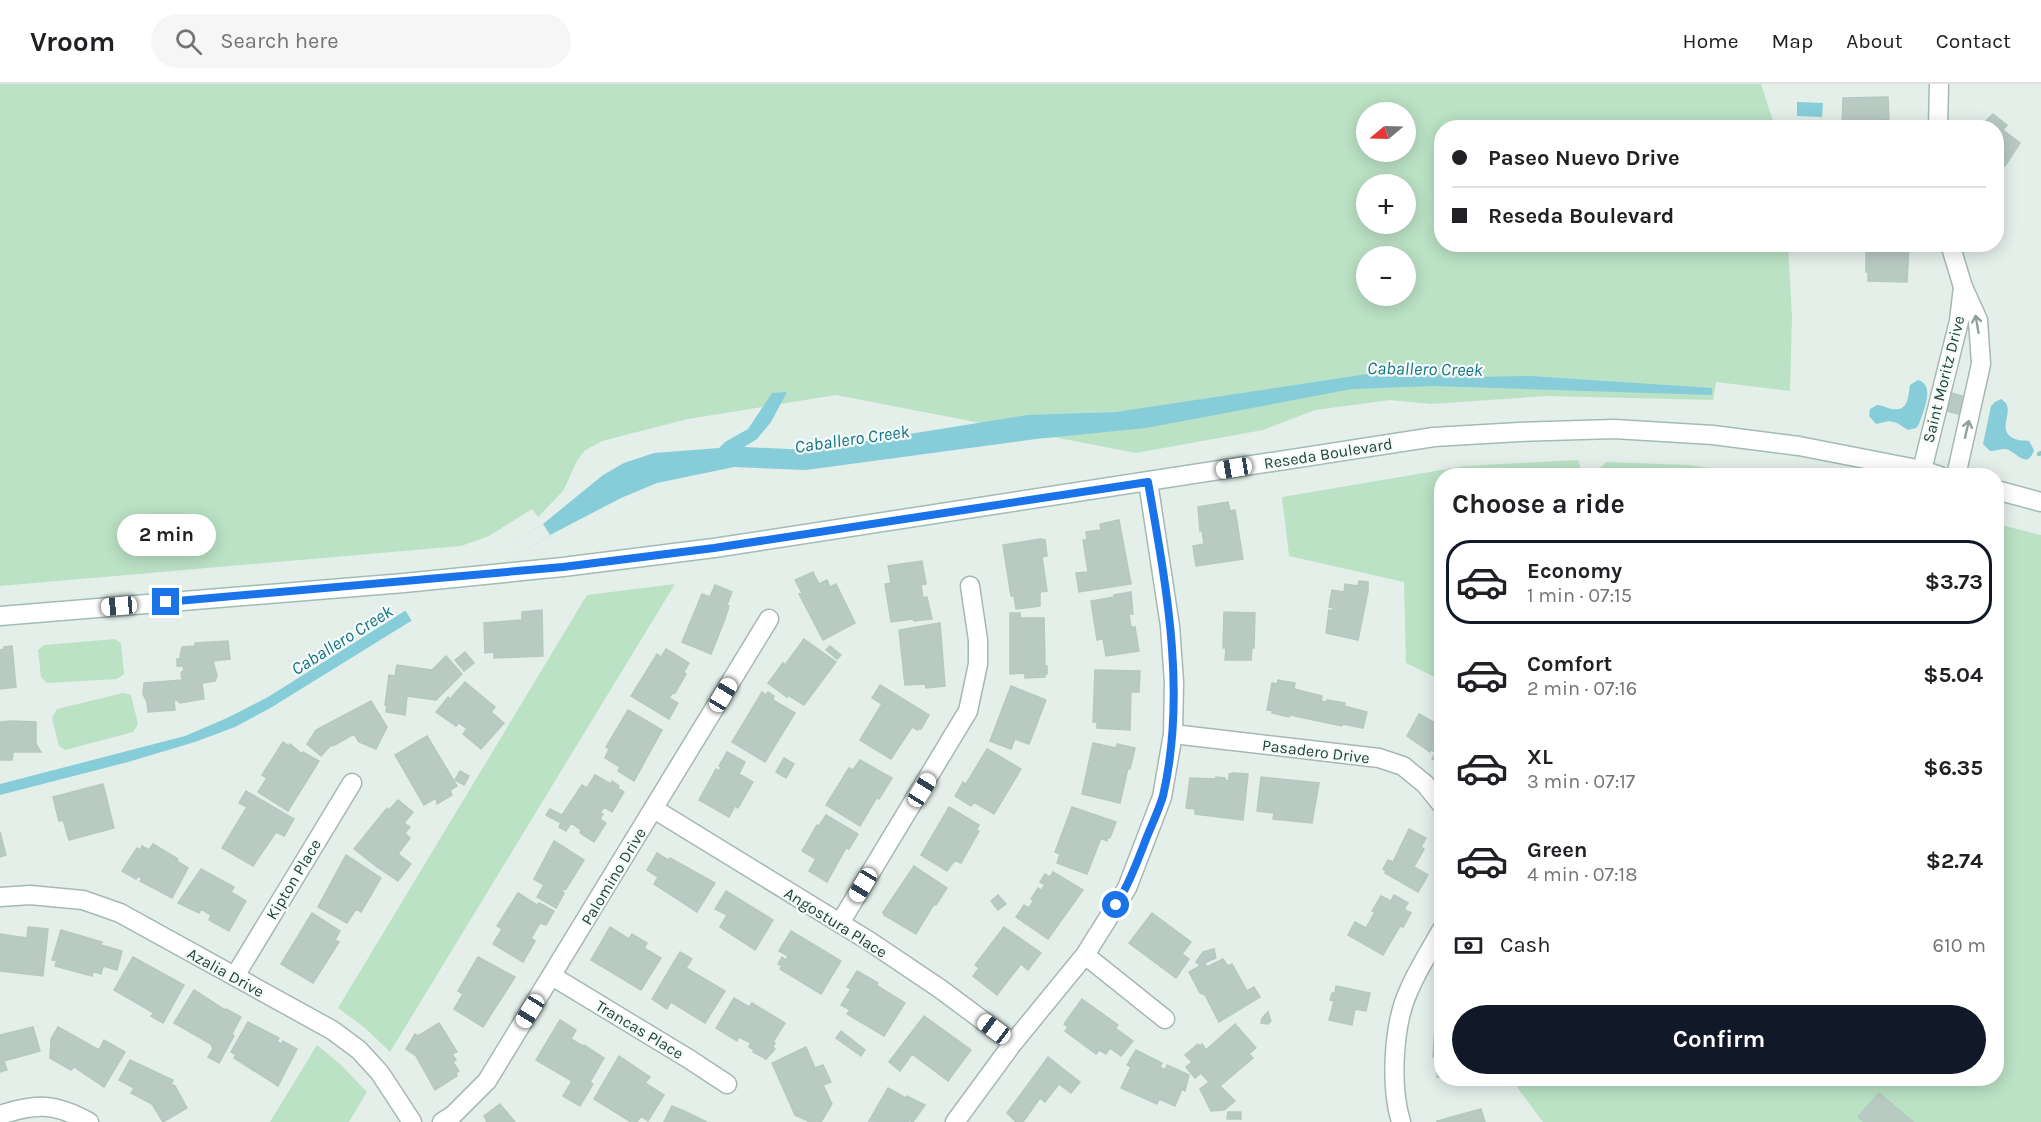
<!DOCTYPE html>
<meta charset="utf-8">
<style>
body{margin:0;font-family:Karla,sans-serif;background:#f6f6f6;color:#202124;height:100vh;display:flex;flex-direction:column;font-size:22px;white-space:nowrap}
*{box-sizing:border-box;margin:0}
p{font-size:20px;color:#757577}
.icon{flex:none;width:33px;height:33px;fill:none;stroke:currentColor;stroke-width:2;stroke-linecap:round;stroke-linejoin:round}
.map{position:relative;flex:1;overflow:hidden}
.panel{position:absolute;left:1434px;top:384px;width:570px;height:618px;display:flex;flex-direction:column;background:#fff;border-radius:24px;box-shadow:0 3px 15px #0003}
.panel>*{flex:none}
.top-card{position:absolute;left:1434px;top:36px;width:570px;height:132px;border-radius:24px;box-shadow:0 3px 15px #0003;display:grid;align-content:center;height:132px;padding:0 18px;background:#fff}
.needle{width:39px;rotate:251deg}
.controls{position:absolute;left:1356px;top:18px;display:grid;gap:12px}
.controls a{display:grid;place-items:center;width:60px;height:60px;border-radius:50%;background:#fff;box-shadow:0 3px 15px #0003;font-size:30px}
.end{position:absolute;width:27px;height:27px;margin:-14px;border:8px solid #1a73e8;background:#fff;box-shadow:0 0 0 3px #fff}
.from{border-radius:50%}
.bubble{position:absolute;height:42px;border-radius:21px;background:#fff;box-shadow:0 3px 15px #0003;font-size:20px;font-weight:700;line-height:42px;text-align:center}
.car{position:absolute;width:18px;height:36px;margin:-18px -9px;border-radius:8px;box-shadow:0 0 4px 2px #0007;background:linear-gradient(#fff 24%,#345 0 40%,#fff 0 76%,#345 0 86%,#fff 0)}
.top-card b{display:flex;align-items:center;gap:21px;height:57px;font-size:22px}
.top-card b+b{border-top:2px solid #e0e0e0}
.top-card i{width:15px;height:15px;background:#202124}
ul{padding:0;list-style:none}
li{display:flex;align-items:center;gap:18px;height:84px;margin:0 12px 9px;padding:0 6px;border:3px solid transparent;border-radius:24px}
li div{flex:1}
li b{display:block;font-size:22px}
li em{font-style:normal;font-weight:700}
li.active{border-color:#111827}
li>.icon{width:54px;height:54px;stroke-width:1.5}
h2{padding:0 18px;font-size:27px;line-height:72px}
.pay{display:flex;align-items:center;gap:15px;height:66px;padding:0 18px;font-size:22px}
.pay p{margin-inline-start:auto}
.primary-button{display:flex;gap:12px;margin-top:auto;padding:12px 18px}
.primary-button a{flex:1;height:69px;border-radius:36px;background:#111827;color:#fff;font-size:24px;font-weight:700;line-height:69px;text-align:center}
header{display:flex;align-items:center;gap:36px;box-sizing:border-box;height:84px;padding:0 30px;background:#fff;border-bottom:2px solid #e0e0e0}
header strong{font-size:28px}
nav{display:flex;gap:33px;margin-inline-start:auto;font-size:21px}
.search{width:420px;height:54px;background:#f6f6f6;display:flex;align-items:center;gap:15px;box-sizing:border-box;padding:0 21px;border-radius:33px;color:#757577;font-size:22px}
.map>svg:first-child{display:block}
.green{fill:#bbe2c5;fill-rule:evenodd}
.water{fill:#87cdd9}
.pier{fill:#e4efea}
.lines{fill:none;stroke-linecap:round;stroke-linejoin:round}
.stream{stroke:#87cdd9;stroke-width:4.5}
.building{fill:#b9cac3;stroke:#b5c9c1;stroke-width:1.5}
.street-casing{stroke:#a6b8b1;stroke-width:21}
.secondary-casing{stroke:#a1bcb2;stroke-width:21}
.street{stroke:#fff;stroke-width:18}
.secondary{stroke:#fff;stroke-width:18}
.oneway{stroke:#90a19c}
.route{stroke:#1a73e8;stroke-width:8}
.labels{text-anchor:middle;stroke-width:4.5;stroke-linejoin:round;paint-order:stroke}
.street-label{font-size:16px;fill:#214339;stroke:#f5fbf8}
.water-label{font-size:18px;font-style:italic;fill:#147486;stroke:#f5fbf8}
</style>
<header>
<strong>Vroom</strong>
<div class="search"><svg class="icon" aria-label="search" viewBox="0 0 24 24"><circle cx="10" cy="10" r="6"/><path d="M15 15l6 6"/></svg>Search here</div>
<nav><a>Home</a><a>Map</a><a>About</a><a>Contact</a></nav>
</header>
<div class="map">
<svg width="2041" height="1038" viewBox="0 0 2041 1038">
<rect width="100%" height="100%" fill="#e4efea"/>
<path class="green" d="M0,0H1761L1775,43L1442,44V160L1788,161L1792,232L1790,307L1716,298L1713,316L1546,312L1431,320L1390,316L1315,326L1263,346L1136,369L836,311L688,335L602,357L584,367L577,377L563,407L538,433L532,425L489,452L461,462L0,502ZM1366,28H1406V68H1366ZM1366,100H1406V140H1366ZM1366,172H1406V212H1366Z
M1578,376L1581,386C1591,387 1600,386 1606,378L1688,381L1765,391L1442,392L1441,596L1406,579L1404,498L1289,472L1282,413L1465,382Z
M1997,440L2041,451V1038H1543L1517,1003L1522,994H1996Z
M675,500L390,968L365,944L338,924L587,511Z
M115,555L121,559L124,590L117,595L47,599L41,593L38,566L44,561Z
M123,609L131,611L138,640L133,648L65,666L59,662L52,634L57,625Z
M317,961L341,981L367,1008L349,1038H270Z"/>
<path class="water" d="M1797,18L1823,19L1822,33L1797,32Z
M1387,287L1465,293L1530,292L1712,304V311L1434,302L1352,305L1146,344L1036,355L806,386L734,383L657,399L621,414L550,451L272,623L235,643L195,658L128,678L0,711V700L185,652L227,634L268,613L543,440L603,391L624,379L654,369L719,364L725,358L748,345L772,309L787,308L771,338L757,355L744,363L810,366L1027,331L1116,328Z
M1918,296C1936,301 1923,328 1919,340L1916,344L1908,346L1897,339L1889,337L1876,340L1869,332L1870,325L1877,321C1883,321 1886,324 1892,325C1909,328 1908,312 1910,301Z
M2001,315C2019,325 1993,346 2015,355C2019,357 2024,356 2029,357L2034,366C2027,387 2016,367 2006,365C2000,365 1996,367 1990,367L1983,360L1991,322L1995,318Z"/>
<path class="pier" d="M543,440L550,451L412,537L405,526Z"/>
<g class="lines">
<path class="stream" d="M2039,370L2041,369"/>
</g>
<path class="building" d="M1888,13L1889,36L1879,35V41H1876V44H1842L1843,14Z
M1993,30L2007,41L2003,46L2020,59L2005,82L1999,78L1996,82V44H1979Z
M1866,160L1909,161L1907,198L1868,197V188H1866Z
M1951,309L1966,313L1962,331L1947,327Z
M1228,418L1230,427L1235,426L1243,475L1196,482L1193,462L1204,460L1202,446L1200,447L1198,423Z
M1119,436L1131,500L1079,508L1076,489L1088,488L1083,456H1087L1086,448L1101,446L1100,440Z
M1040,455L1045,456L1047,472L1042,473L1047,507L1040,508V522L1016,525L1014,512H1011L1003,461Z
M922,477L926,500L921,501L923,514L927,513L932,535L914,537L913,535L891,538L885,500L891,499L888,482Z
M813,488L819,500L827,496L830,503L836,500L855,539L823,556L799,510L802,509L795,496Z
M1359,497L1368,498V507L1358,556L1326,549L1329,526L1333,527V524L1329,523L1332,506L1344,508L1345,500L1358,502Z
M715,501L732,508L727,521L729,522L725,535L711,570L682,558L702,510L710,513Z
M1131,508L1133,530H1129L1131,543H1135L1139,567L1106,572L1103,555L1097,556L1091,517L1114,513V511Z
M542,526L543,572L494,574V568L485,569L484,539L522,536V528Z
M1224,528L1255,529L1254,564H1252L1251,576H1225L1226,564H1223Z
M1010,529H1020V534H1044L1045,582H1047V590H1045V593L1025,594V589L1010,590Z
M940,539L945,602L926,604L925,600L905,601L899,546Z
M804,555L836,578L804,621L788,611L787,613L768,599L783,579L785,581Z
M228,557L230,575L213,577L217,592L215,597L202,599L204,615L180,619L177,616H174L175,626L148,628L147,618L143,610L144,599L182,596L181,589L184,586L183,582H177V575H183L180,573L182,563L195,562V559Z
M12,562L16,603L0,605V566L4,565V563Z
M830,562L841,571L837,575L826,566Z
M666,565L689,579L684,588L686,590L675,609L673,608L669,614L678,619L669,635L631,612L657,570L661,573Z
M465,568L474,579L464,587L455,576Z
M446,572L462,590L436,616L407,612L405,631L386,628L387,622L385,621L389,591L395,592L397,581L432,586Z
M1095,586L1140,587L1139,608H1131L1130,646L1097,644V638H1093Z
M1278,596L1295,599L1294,605L1322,612L1321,617L1327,618V616L1345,619L1344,622L1367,628L1363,644L1343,640L1342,642L1290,631L1289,633L1272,629L1273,627L1267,626L1272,599L1277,600Z
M465,598L495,623L491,628L504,639L481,665L463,650L467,645L459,639L456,642L436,628L448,613L450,615Z
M880,601L929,631L921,645L920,644L918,646L912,643L891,675L860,656L882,620L872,614Z
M1011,602L1046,616L1029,660L1015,655L1011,665L990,657Z
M762,608L766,611L768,608L774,612L773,616L795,629L765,678L732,658Z
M371,617L387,643L376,665L359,658L354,650L333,662L331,661L321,672L307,660L316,646Z
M628,626L662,646L634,697L618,687L620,683L605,674L609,665L606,663Z
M1419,630L1442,643V680L1432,675L1436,668L1431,666L1430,668L1407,652Z
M12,637L36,638V660L41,668H13L12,676H0V638Z
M427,652L457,702L450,706L452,711L437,720L436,714L424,721L395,671Z
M283,658L289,662L290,660L302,670L303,668L319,677L288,727L258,708L267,694L262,691Z
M1093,659L1116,664L1117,660L1135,664L1130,685L1128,684L1120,719L1082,710Z
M987,665L1021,685L994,730L974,718L971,722L955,712L963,698L966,700Z
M727,668L745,678L739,690L753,698L738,724L735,722L729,733L699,716L716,685L719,687L721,683L719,682Z
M784,674L794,680L786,694L776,688Z
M860,676L892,694L879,715L877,713L860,742L826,721L849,684L853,686Z
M460,687L469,692L464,701L455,696Z
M1232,689L1248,690L1243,736L1195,730V725L1186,724L1190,694L1215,695L1216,693L1225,694V696L1229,697V690H1232Z
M595,691L611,700L612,697L619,702L618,704L624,708L612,728L604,723L600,729L603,730L600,735L606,739L594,758L580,749L581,746L571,739L566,747L559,743L561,739L546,731L550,725L562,731L582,701L587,704Z
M1261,693L1319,699L1312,739L1273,735L1274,729L1257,727Z
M103,700L114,744L69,756L63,736L59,737L53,713Z
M246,707L294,735L284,752L276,748L253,782L222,764L247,723L239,719Z
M398,716L413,728L404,739L410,743L405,749L410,754L398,770L411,780L398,797L377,783L354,765L387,724L389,726Z
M949,723L979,741L976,746L979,747L961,779L955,776L947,787L921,771Z
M1072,723L1116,738L1110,754L1108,753L1107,757L1101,754L1087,790L1057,779L1060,770L1055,768Z
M826,731L858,750L849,765L846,764L827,798L809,787L816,775L802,767L817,741L819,742Z
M1409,745L1426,754L1421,763L1424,765L1414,783L1428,791L1418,808L1385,789L1386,787L1383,785L1388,776L1393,778Z
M0,748L6,771L0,773Z
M554,757L584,776L566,805L564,804L562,808L564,809L556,824L537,813L544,801L534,795Z
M153,760L178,775L177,777L188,784L172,814L140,797L142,794L138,792L136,795L122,787L137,764L140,766L142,762L149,766Z
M657,769L668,776L670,774L715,799L697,828L654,800L658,793L647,786Z
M346,771L381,794L361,828L356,825L347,839L318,823Z
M914,782L947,804L936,821L934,820L916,850L884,831L883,828Z
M201,785L234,803L231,808L246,817L229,847L209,836L211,831L201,825L199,829L178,819Z
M1053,788L1083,806L1048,855L1016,833L1024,821L1029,824L1034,816L1031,815L1038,804L1041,806L1045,801L1040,798L1045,790L1050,793Z
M726,807L773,836L755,866L720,843L727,831L715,825Z
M518,809L537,821L539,819L554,827L546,841L540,839L531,854L535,857L523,878L493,860L502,845L497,842Z
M998,811L1006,820L998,826L991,817Z
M1394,811L1408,819L1404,825L1411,829L1403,843L1400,842L1383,871L1348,851L1355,838L1366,844L1375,828L1372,827L1381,812L1391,817Z
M312,829L340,847L335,856L339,858L313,899L281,880Z
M1152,829L1191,858L1182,870L1189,875L1176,894L1129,859Z
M28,843L48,845L43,892L0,887V850L27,854Z
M610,843L629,855L632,850L647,859L644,864L661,874L641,906L591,876Z
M1004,843L1041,869L1028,886L1021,880L997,911L973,892L979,884L975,881Z
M61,846L102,858L101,861L122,867L117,886L103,882L101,890L93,887L92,892L55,882L57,877L52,876Z
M791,847L841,877L821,910L780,885L782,882L778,880L782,873L786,876L788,872L779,867Z
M1214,865L1216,874L1199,881L1196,878L1203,868Z
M680,868L692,875L686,884L725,907L705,939L671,918L667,925L652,915Z
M133,873L184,901L163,939L151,932L154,929L114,906Z
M478,873L515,893L483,943L454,925L463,910L458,907Z
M1223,875L1228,882L1232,880L1247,907L1254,903L1260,913L1219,938L1205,911L1200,909L1189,888L1205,879L1207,883Z
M857,887L878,899L876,901L905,919L884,952L847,930L850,926L841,921L851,905L847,903Z
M1336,902L1370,909L1366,927L1355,925L1352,941L1329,936L1334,917L1330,916L1332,909H1335Z
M194,906L225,926L226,925L241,933L232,950L234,952L219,979L208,973L213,965L211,960L174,939Z
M734,914L749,923L752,919L785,939L773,958L775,959L773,963L775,965L766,975L753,968L754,966L749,963L751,959L739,953L737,957L716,944Z
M1082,915L1118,941L1115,944L1133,957L1121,972L1110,964L1106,970L1099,966L1096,970L1065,947L1068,943L1064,940Z
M1268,928L1271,937L1268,940L1261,939L1262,934Z
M924,932L971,966L948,997L912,970L900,987L889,978Z
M560,936L576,946L571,955L583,962L584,961L604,974L590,998L593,1000L580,1022L563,1012L572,997L536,976Z
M248,938L279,954L277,958L282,960L283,957L297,965L278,1002L234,974L236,971L231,968Z
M439,939L457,968L452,970L456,976L453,978L459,987L456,989L457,992L435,1006L416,972L406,965L415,950L418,952Z
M1235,940L1256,964L1249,970L1253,974L1220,1002L1235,1017L1224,1026L1211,1027L1200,1005L1209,998L1201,989L1195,994L1186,983L1192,978L1185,971L1198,960L1200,962L1202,960L1206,966Z
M1435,942H1442V993H1437L1438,974L1433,973Z
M33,943L40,967L4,977L7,986L0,988V951Z
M58,943L99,966L104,956L125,968L104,1003L74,983L71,986L50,974L51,955Z
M841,947L865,966L861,972L836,954Z
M806,963L815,984L823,981L831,998L823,1001L832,1020L821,1038H810L795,1031L772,979Z
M1136,966L1162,979L1160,983L1165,986L1167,981L1189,991L1185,1007L1182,1005L1175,1022L1159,1015L1157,1020L1121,1004L1131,983L1127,981Z
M619,972L650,993L645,999L664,1011L648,1037L641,1032L637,1038H631L594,1015Z
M1048,973L1080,998L1071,1009L1059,1000L1045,1018L1040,1014L1023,1038H1016L1007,1029Z
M130,976L173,996L171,1000L175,1002L187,1024L163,1038L152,1020L131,1009L134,1004L119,996Z
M888,1004L906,1014L907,1012L925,1021L913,1038L909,1036L908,1038L869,1037Z
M1879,1009L1913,1038H1864L1858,1033Z
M500,1020L515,1038H486L487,1037L484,1032Z
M672,1022L684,1027L707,1038H664Z
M1481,1025L1485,1038H1437V1037Z
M1228,1028H1241V1035H1227Z"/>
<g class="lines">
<g class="street-casing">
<path id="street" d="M1938,44L1939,0
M1950,160L1963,203L1978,236L1981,280L1956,392
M1922,386L1959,237L1963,203
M1173,650L1379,674L1403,682L1425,700L1442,721
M654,725L869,857L939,904L1013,959
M0,813L30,811L83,816L120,829L332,946L359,966L380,989L412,1038
M840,839L968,627L978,580V556L970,502
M1085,871L1165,935
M235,892L352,699
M552,892L689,975L727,1000
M0,1031C36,1019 55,1019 89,1038
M442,1038L453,1031L487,997L769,535
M955,1038L1013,959L1085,871L1127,804L1162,713L1173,650L1174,598L1170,542L1148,398
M1401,1038C1390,1002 1393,940 1409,906C1418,885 1431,865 1442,845"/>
</g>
<g class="secondary-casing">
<path id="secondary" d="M1996,406L2041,418
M0,532L404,499L563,483L714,464L1434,353L1519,348L1614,345L1713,351L1799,362L1922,386L1940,392"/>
</g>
<use href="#street" class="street"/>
<use href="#secondary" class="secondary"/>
</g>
<defs><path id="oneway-shaft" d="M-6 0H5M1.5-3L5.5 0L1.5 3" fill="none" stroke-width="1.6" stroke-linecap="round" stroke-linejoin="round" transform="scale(1.5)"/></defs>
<g class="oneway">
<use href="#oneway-shaft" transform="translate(1977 240) rotate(-100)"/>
<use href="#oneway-shaft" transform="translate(1967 345) rotate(-77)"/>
</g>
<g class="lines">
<path class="route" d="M166,518L563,483L714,464L1148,398C1166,501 1187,608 1163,712C1158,729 1149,746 1143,763C1135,783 1128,803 1116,821"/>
</g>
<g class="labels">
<g class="street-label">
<text transform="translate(1943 295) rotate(-76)" y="6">Saint Moritz Drive</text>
<text transform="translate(1328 369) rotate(-9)" y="6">Reseda Boulevard</text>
<text transform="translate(1316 667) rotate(7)" y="6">Pasadero Drive</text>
<text transform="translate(613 792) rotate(-59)" y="6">Palomino Drive</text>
<text transform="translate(293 795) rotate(-59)" y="6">Kipton Place</text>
<text transform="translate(836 838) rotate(32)" y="6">Angostura Place</text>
<text transform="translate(226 888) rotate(29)" y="6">Azalia Drive</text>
<text transform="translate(640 945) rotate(31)" y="6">Trancas Place</text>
</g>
<g class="water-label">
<text transform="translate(1425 285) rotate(1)" y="6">Caballero Creek</text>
<text transform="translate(852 355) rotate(-8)" y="6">Caballero Creek</text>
<text transform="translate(342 556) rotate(-32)" y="6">Caballero Creek</text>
</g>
</g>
</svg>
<div class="controls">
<a><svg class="needle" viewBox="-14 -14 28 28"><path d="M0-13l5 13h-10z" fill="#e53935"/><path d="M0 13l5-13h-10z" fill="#757577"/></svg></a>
<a>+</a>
<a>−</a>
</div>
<i class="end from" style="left:1116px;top:821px"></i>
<i class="end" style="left:166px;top:518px"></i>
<div class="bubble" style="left:117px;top:430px;width:99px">2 min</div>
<i class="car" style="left:1234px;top:384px;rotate:261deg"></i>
<i class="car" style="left:119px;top:522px;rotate:265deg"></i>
<i class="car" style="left:723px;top:611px;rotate:31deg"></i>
<i class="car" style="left:922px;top:706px;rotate:32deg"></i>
<i class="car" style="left:863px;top:801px;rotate:211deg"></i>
<i class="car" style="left:530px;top:927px;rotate:212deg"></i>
<i class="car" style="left:994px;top:945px;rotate:307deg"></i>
<div class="top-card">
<b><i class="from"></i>Paseo Nuevo Drive</b>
<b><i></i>Reseda Boulevard</b>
</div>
<section class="panel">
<h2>Choose a ride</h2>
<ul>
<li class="active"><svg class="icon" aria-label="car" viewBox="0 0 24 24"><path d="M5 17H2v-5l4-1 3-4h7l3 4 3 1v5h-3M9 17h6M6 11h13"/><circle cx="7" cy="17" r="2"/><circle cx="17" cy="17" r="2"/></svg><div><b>Economy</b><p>1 min · 07:15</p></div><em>$3.73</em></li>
<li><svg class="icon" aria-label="car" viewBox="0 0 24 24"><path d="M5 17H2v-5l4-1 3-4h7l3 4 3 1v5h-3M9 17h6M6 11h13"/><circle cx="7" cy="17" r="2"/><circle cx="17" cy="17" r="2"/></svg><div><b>Comfort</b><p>2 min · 07:16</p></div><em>$5.04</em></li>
<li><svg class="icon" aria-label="car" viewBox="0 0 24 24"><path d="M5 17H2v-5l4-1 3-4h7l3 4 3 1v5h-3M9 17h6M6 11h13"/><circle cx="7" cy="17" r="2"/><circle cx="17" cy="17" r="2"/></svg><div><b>XL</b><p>3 min · 07:17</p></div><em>$6.35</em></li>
<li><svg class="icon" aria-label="car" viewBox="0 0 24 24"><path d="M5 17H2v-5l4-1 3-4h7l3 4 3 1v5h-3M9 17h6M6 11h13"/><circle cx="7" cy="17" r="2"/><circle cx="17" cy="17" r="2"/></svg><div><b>Green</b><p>4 min · 07:18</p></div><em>$2.74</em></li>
</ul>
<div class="pay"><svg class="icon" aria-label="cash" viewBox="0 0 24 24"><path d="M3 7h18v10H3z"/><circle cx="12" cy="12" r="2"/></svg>Cash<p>610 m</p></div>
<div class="primary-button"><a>Confirm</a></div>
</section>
</div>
